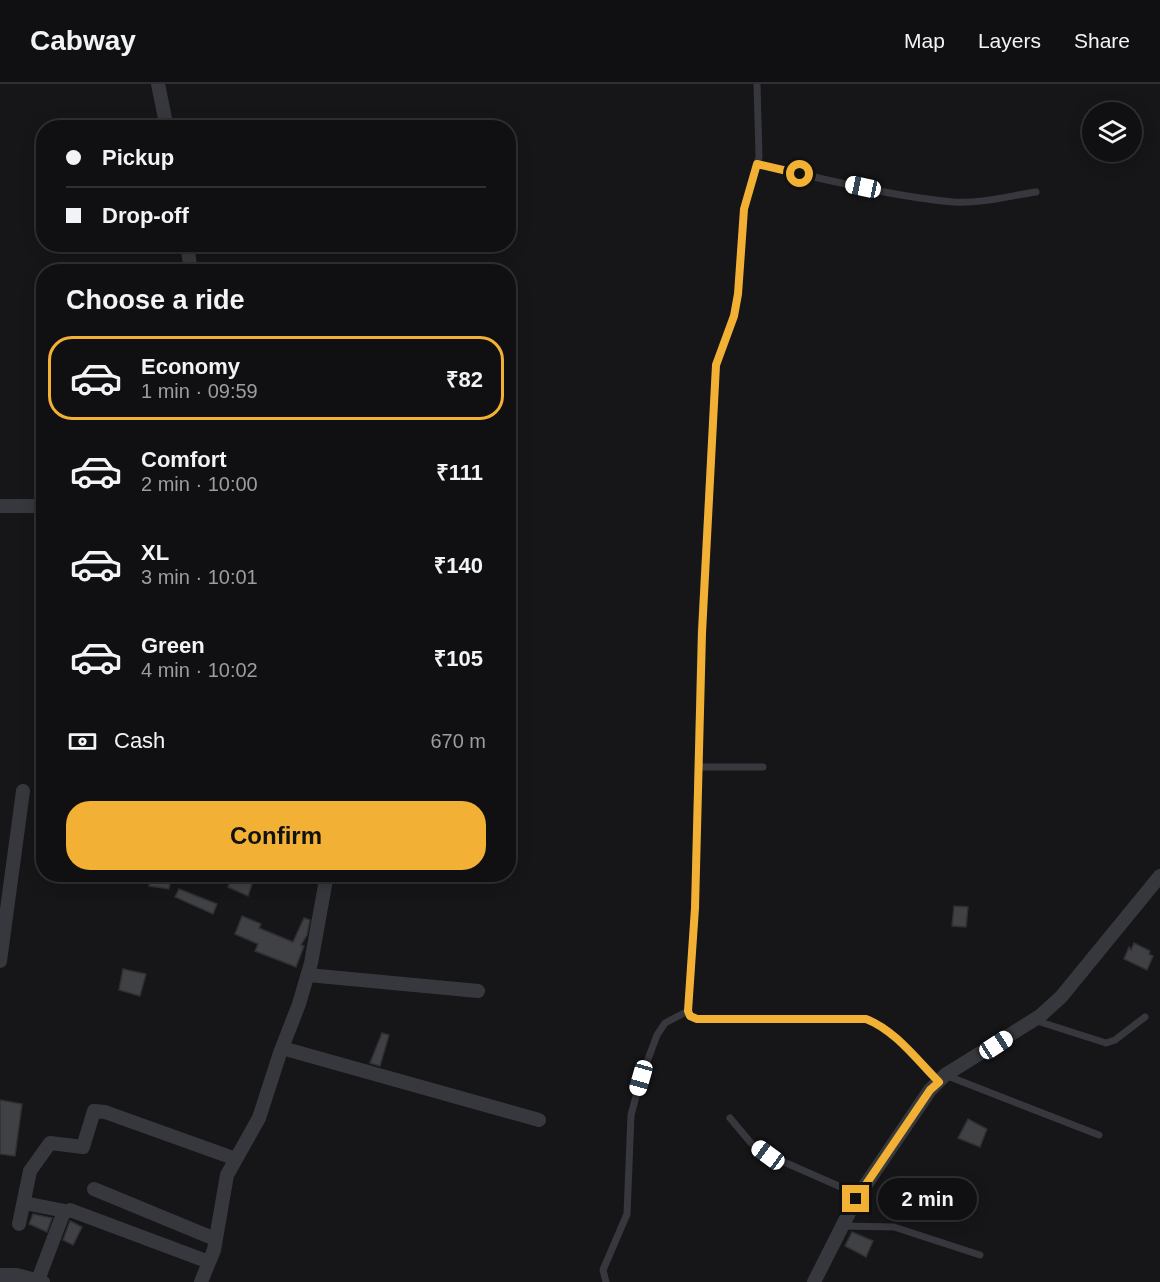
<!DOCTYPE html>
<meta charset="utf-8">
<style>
body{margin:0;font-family:Helvetica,sans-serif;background:#1e1e20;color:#f1f3f6;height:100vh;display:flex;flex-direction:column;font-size:22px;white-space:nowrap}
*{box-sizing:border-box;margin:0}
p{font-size:20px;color:#9c9d9f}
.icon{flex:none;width:33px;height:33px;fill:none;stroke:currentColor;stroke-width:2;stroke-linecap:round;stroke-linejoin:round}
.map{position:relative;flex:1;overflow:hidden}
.panel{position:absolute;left:36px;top:180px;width:480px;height:618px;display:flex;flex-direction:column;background:#101012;border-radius:24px;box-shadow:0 3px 15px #0003,0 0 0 2px #303032}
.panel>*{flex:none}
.guide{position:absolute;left:36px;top:36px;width:480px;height:132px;border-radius:24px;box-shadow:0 3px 15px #0003,0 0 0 2px #303032;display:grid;align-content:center;height:132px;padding:0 30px;background:#101012}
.controls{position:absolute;left:1082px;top:18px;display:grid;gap:12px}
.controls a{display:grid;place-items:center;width:60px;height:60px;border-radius:50%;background:#101012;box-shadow:0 3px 15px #0003,0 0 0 2px #303032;font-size:30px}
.end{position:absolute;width:27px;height:27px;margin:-14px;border:8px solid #f2b134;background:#111;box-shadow:0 0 0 3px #111}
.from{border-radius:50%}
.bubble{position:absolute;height:42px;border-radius:21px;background:#101012;box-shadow:0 3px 15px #0003,0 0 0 2px #303032;font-size:20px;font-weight:800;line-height:42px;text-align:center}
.car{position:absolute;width:18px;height:36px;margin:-18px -9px;border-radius:8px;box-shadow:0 0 4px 2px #0007;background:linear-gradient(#fff 24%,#345 0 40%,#fff 0 76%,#345 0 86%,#fff 0)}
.guide b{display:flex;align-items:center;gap:21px;height:57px;font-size:22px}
.guide b+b{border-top:2px solid #303032}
.guide i{width:15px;height:15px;background:#f1f3f6}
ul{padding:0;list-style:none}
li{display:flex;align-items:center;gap:18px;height:84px;margin:0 12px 9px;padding:0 18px;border:3px solid transparent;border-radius:24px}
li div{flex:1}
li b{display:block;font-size:22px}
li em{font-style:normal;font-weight:800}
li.selected{border-color:#f2b134}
li>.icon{width:54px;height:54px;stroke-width:1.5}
h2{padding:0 30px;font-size:27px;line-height:72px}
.pay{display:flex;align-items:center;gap:15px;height:66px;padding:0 30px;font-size:22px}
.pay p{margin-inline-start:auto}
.action{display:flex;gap:12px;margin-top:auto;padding:12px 30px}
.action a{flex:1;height:69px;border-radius:24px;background:#f2b134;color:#111;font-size:24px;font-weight:800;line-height:69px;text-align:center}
header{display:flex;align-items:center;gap:36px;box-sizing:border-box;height:84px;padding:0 30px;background:#101012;border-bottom:2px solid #303032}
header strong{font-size:28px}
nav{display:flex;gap:33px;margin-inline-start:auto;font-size:21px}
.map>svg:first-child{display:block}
.building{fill:#404145;stroke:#303034;stroke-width:1.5}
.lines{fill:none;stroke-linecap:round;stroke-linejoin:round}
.service{stroke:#37383d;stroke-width:7}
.minor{stroke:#37383d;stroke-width:14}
.route{stroke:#f2b134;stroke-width:8}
</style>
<header>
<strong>Cabway</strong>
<nav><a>Map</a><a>Layers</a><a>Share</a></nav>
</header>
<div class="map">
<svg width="1160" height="1198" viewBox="0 0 1160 1198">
<rect width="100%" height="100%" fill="#161618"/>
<path class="building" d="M151,790H171L169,805L149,802Z
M233,791L252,800L248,812L228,803Z
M179,805L217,820L213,830L175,813Z
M954,822L968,823L966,843L952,842Z
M242,832L261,840L259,844L293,858L304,834L310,836L307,851L301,861L304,862L296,883L255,867L258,860L235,850Z
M1134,859L1150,867L1149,870L1153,872L1147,886L1124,875L1129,863L1131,866Z
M123,885L146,890L140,912L119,906Z
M382,949L389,951L380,982L370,979Z
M0,1016L22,1020L15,1072L0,1070Z
M968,1035L987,1045L980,1063L958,1054Z
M33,1130L52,1134L47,1148L29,1140Z
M70,1137L82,1143L73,1161L63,1156Z
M852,1148L873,1157L866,1173L845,1162Z"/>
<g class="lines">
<path class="service" d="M757,0L759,73L744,125L738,210L734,232L716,281L701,549L695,824L688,927L690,932L697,935H866C895,946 916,976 938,998
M757,80C820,94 889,112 953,118C980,120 1009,112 1036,108
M698,683H763
M1034,936L1106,959L1115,956L1145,933
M945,991L1099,1051
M730,1034L751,1059L768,1071L859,1111
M843,1142L894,1143L980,1171
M606,1198L603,1186L627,1130L631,1031L641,994L657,951L665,939L688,927"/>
<path class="minor" d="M158,0L167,44
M187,160L191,188
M0,422H44
M0,877L23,707
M308,891L478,907
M282,964L539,1036
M94,1105L215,1155
M24,1119L65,1127
M19,1140L30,1087L50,1059L83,1063L94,1027L105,1028L236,1075
M0,1191H17L43,1198
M38,1196L63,1130L70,1126L209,1178
M201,1198L214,1166L227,1091L259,1034L280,969L299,920L311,879L327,790
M814,1198L856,1115L930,1006L945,991L1040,932L1061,913L1160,792"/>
</g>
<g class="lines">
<path class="route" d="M800,90L757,80L744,125L738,210L734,232L716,281L702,549L695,824L688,927L690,932L697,935H866C895,946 917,976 939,998L930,1006L856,1115"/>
</g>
</svg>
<div class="controls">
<a><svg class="icon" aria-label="layers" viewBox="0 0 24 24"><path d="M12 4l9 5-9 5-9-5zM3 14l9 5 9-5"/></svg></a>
</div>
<i class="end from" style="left:800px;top:90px"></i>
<i class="end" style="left:856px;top:1115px"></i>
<div class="bubble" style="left:878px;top:1094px;width:99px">2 min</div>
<i class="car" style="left:863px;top:103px;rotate:282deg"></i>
<i class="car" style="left:996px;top:961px;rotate:57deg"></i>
<i class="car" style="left:641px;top:994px;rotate:196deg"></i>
<i class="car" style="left:768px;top:1071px;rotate:306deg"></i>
<div class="guide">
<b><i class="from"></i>Pickup</b>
<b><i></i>Drop-off</b>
</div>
<section class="panel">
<h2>Choose a ride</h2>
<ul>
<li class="selected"><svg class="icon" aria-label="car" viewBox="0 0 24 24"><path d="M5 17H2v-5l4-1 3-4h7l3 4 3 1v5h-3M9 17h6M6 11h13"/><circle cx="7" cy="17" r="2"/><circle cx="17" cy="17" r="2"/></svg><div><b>Economy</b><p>1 min · 09:59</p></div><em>₹82</em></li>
<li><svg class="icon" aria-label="car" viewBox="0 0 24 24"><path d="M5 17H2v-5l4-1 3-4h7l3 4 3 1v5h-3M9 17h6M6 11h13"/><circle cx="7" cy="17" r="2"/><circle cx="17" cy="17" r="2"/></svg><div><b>Comfort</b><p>2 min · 10:00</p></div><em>₹111</em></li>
<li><svg class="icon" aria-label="car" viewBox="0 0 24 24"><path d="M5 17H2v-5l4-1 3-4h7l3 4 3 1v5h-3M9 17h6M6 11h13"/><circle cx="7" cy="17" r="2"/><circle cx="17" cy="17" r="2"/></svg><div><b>XL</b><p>3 min · 10:01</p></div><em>₹140</em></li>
<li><svg class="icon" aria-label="car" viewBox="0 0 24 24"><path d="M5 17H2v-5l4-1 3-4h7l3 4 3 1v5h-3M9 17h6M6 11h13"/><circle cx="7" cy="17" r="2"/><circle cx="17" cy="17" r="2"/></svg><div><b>Green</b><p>4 min · 10:02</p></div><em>₹105</em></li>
</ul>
<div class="pay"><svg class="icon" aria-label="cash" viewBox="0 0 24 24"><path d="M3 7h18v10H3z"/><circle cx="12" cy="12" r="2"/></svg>Cash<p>670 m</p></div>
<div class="action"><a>Confirm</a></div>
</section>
</div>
